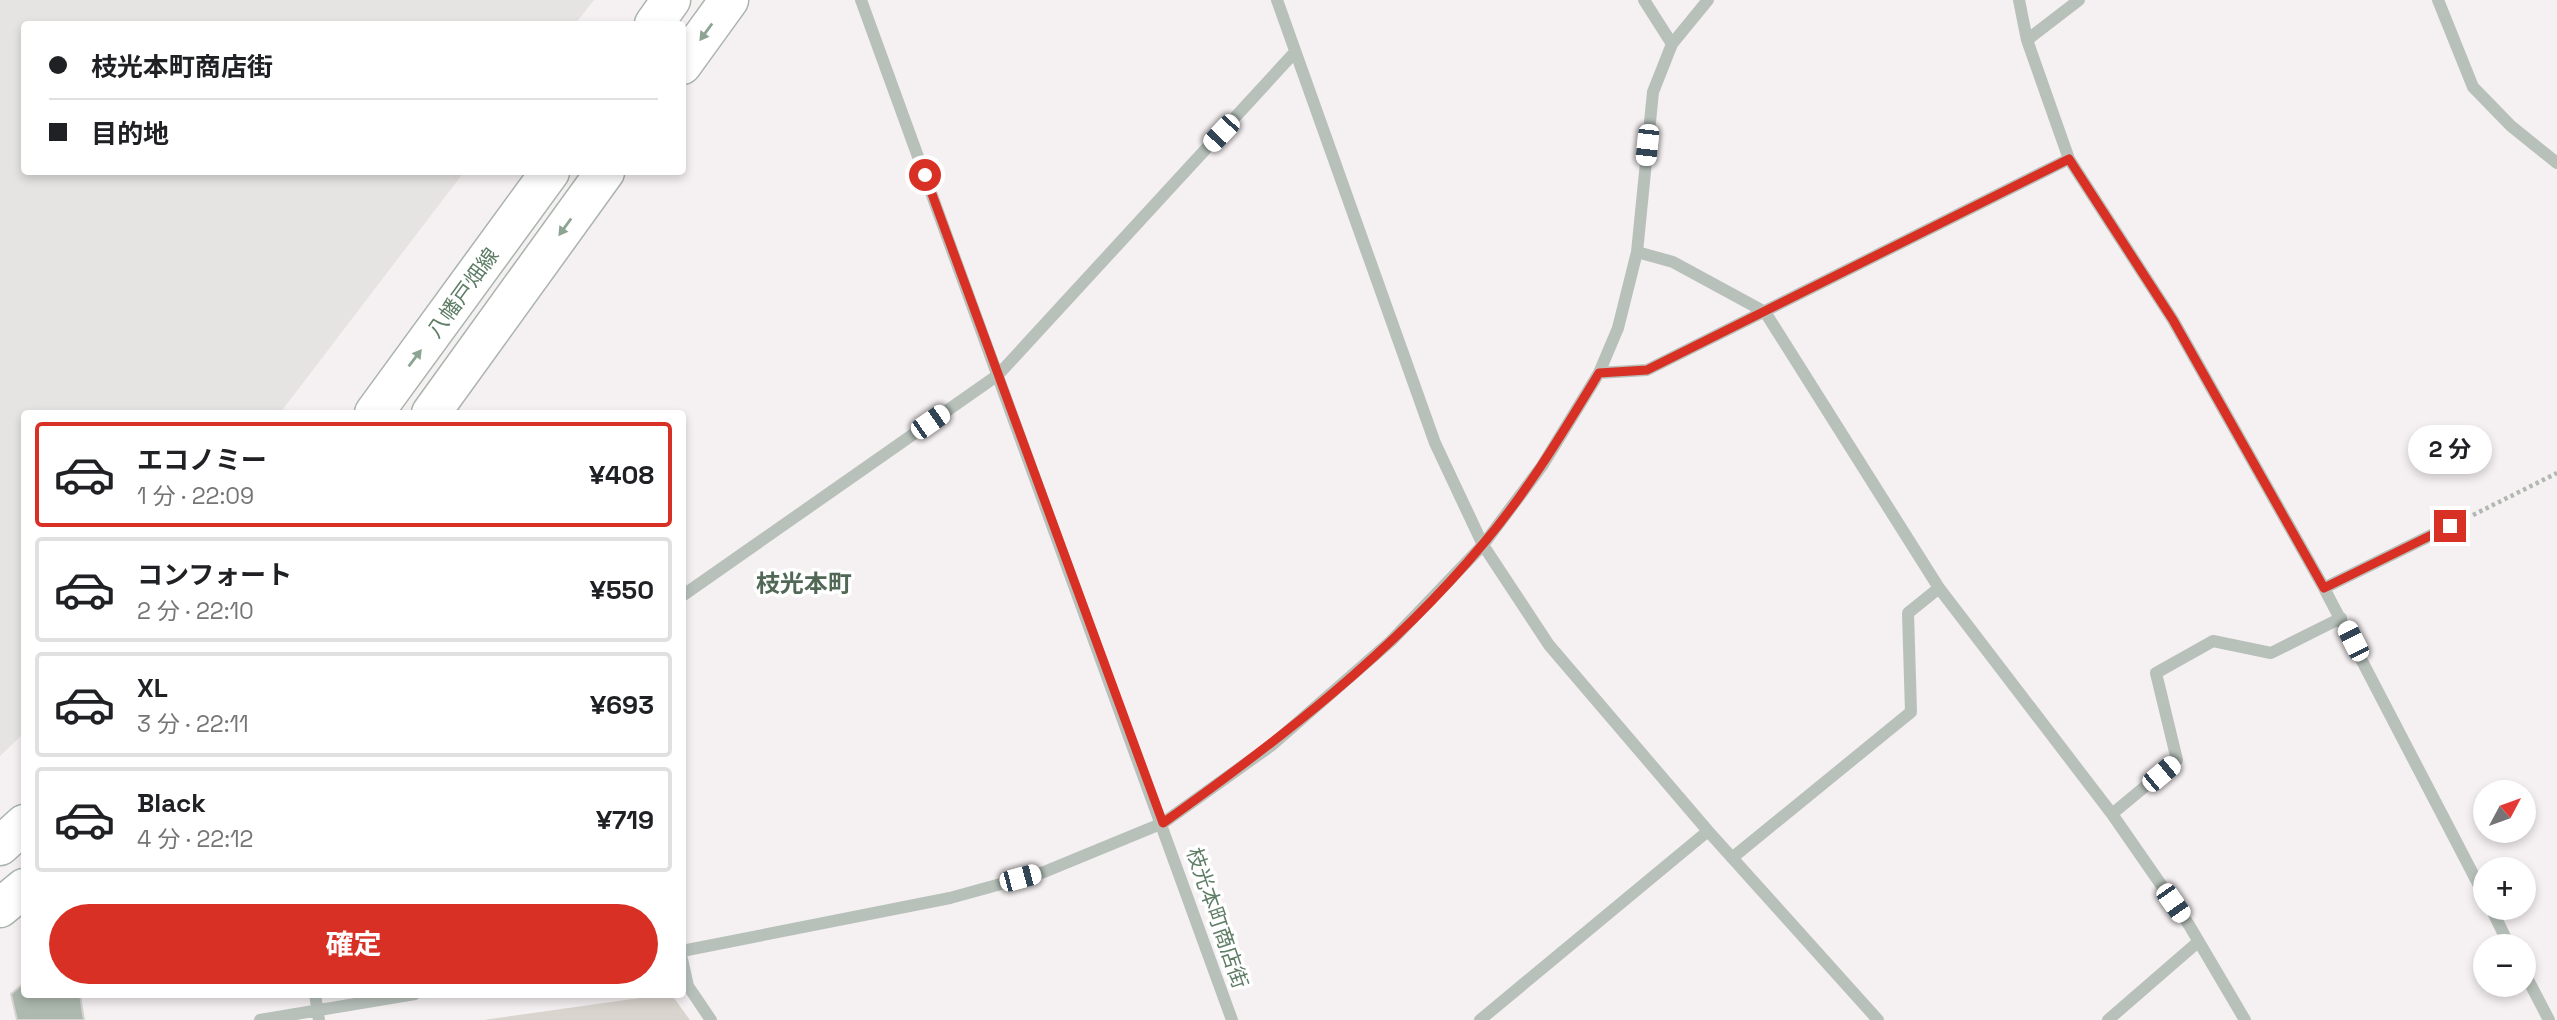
<!DOCTYPE html>
<html lang="ja">
<meta charset="utf-8">
<style>
body{margin:0;font-family:"Space Grotesk","Noto Sans JP",sans-serif;background:#f2f2f2;color:#202124;height:100vh;display:flex;flex-direction:column;font-size:26px;white-space:nowrap}
*{box-sizing:border-box;margin:0}
p{font-size:23px;color:#757577}
.icon{flex:none;width:38px;height:38px;fill:none;stroke:currentColor;stroke-width:2;stroke-linecap:round;stroke-linejoin:round}
.map{position:relative;flex:1;overflow:hidden}
.sheet{position:absolute;left:21px;top:410px;width:665px;height:588px;display:flex;flex-direction:column;background:#fff;border-radius:7px;box-shadow:0 4px 10px #0003}
.sheet>*{flex:none}
.hud{position:absolute;left:21px;top:21px;width:665px;height:154px;border-radius:7px;box-shadow:0 4px 10px #0003;display:grid;align-content:center;height:154px;padding:0 28px;background:#fff}
.needle{width:46px;rotate:49deg}
.buttons{position:absolute;left:2473px;top:780px;display:grid;gap:14px}
.buttons a{display:grid;place-items:center;width:63px;height:63px;border-radius:50%;background:#fff;box-shadow:0 4px 10px #0003;font-size:35px}
.end{position:absolute;width:32px;height:32px;margin:-16px;border:9px solid #d93025;background:#fff;box-shadow:0 0 0 4px #fff}
.from{border-radius:50%}
.bubble{position:absolute;height:49px;border-radius:24px;background:#fff;box-shadow:0 4px 10px #0003;font-size:23px;font-weight:700;line-height:49px;text-align:center}
.car{position:absolute;width:21px;height:42px;margin:-21px -10px;border-radius:9px;box-shadow:0 0 5px 2px #0007;background:linear-gradient(#fff 24%,#345 0 40%,#fff 0 76%,#345 0 86%,#fff 0)}
.hud b{display:flex;align-items:center;gap:24px;height:66px;font-size:26px}
.hud b+b{border-top:2px solid #e0e0e0}
.hud i{width:18px;height:18px;background:#202124}
ul{padding:12px 0 0;list-style:none}
li{display:flex;align-items:center;gap:21px;height:105px;margin:0 14px 10px;padding:0 14px;border:4px solid #e0e0e0;border-radius:7px}
li div{flex:1}
li b{display:block;font-size:26px}
li em{font-style:normal;font-weight:700}
li.active{border-color:#d93025}
li>.icon{width:63px;height:63px;stroke-width:1.5}
.primary-button{display:flex;gap:14px;margin-top:auto;padding:14px 28px}
.primary-button a{flex:1;height:80px;border-radius:42px;background:#d93025;color:#fff;font-size:28px;font-weight:700;line-height:80px;text-align:center}
.map>svg:first-child{display:block}
.built{fill:#e5e4e2}
.green{fill:#dad4cf}
.building{fill:#adb9ae;stroke:#d6d3d3;stroke-width:2}
.lines{fill:none;stroke-linecap:round;stroke-linejoin:round}
.major-casing{stroke:#a9b4ac;stroke-width:41}
.path{stroke:#b0b8b2;stroke-width:4.5;stroke-dasharray:3.5 3.5;stroke-linecap:butt}
.minor{stroke:#b7c1ba;stroke-width:12}
.major{stroke:#fff;stroke-width:38}
.oneway{fill:#8ea493}
.route{stroke:#d93025;stroke-width:9}
.labels{text-anchor:middle;stroke-width:7;stroke-linejoin:round;paint-order:stroke}
.street-label{font-size:21px;fill:#5d7d65;stroke:#fff}
.quarter-label{font-size:24px;font-weight:bold;fill:#506855;stroke:#fff}
</style>
<div class="map">
<svg width="2557" height="1020" viewBox="0 0 2557 1020">
<rect width="100%" height="100%" fill="#f5f0f1"/>
<path class="built" d="M0,0H594L575,24H24V172H464L280,413H24V733L0,756Z"/>
<path class="green" d="M668,994H671L690,1020H484Z"/>
<path class="building" d="M24,983V994H80L84,1020H17L11,994Z"/>
<g class="lines">
<g class="major-casing">
<path id="major" d="M654,24L671,0
M682,65L729,0
M374,413L550,172
M431,413L605,172
M0,846L24,824
M0,908L24,888"/>
</g>
<path class="path" d="M2473,515L2557,473"/>
<path class="minor" d="M861,0L1232,1020
M1277,0L1435,443L1483,545L1549,645L1708,831L1878,1020
M1644,0L1672,44
M2019,0L2027,40L2069,159L2173,320L2324,588L2485,897
M2438,0L2473,87L2511,126L2557,163
M2027,40L2079,0
M1637,252L1673,262L1765,312L1939,588L2112,814L2189,925L2245,1020
M1599,373L1647,370L2069,159
M2324,588L2450,526
M682,596L998,375L1295,52
M2112,814L2177,760L2156,673L2213,641L2271,653L2341,618
M1732,858L1911,712L1908,613L1939,588
M2491,908L2510,947
M682,951L950,898L1044,872L1163,823L1272,745L1391,641L1483,545L1542,466L1599,373L1618,328L1637,252L1653,92L1672,44L1708,0
M682,959L688,986L711,1020
M2524,972L2549,1020
M315,994L319,1020
M260,1020L415,994
M1480,1020L1708,831
M2108,1020L2198,942"/>
<use href="#major" class="major"/>
</g>
<defs><path id="oneway-solid" d="M-6-.8H1V-3.2L6.5 0L1 3.2V.8H-6Z" transform="scale(1.75)"/></defs>
<g class="oneway">
<use href="#oneway-solid" transform="translate(706 32) rotate(126)"/>
<use href="#oneway-solid" transform="translate(565 227) rotate(126)"/>
<use href="#oneway-solid" transform="translate(415 358) rotate(-53)"/>
</g>
<g class="lines">
<path class="route" d="M925,175L1163,823C1278,741 1391,654 1483,544C1528,491 1563,432 1599,373L1647,370L2069,159L2173,320L2324,588L2450,526"/>
</g>
<g class="labels">
<g class="street-label">
<text transform="translate(463 293) rotate(-54)" y="7">八幡戸畑線</text>
<text transform="translate(1217 918) rotate(71)" y="7">枝光本町商店街</text>
</g>
<g class="quarter-label">
<text x="804" y="592">枝光本町</text>
</g>
</g>
</svg>
<div class="buttons">
<a><svg class="needle" viewBox="-14 -14 28 28"><path d="M0-13l5 13h-10z" fill="#e53935"/><path d="M0 13l5-13h-10z" fill="#757577"/></svg></a>
<a>+</a>
<a>−</a>
</div>
<i class="end from" style="left:925px;top:175px"></i>
<i class="end" style="left:2450px;top:526px"></i>
<div class="bubble" style="left:2408px;top:425px;width:84px">2 分</div>
<i class="car" style="left:1221px;top:133px;rotate:223deg"></i>
<i class="car" style="left:1647px;top:145px;rotate:186deg"></i>
<i class="car" style="left:930px;top:422px;rotate:55deg"></i>
<i class="car" style="left:2353px;top:641px;rotate:333deg"></i>
<i class="car" style="left:2161px;top:774px;rotate:50deg"></i>
<i class="car" style="left:1020px;top:878px;rotate:75deg"></i>
<i class="car" style="left:2173px;top:903px;rotate:145deg"></i>
<div class="hud">
<b><i class="from"></i>枝光本町商店街</b>
<b><i></i>目的地</b>
</div>
<section class="sheet">
<ul>
<li class="active"><svg class="icon" aria-label="car" viewBox="0 0 24 24"><path d="M5 17H2v-5l4-1 3-4h7l3 4 3 1v5h-3M9 17h6M6 11h13"/><circle cx="7" cy="17" r="2"/><circle cx="17" cy="17" r="2"/></svg><div><b>エコノミー</b><p>1 分 · 22:09</p></div><em>¥408</em></li>
<li><svg class="icon" aria-label="car" viewBox="0 0 24 24"><path d="M5 17H2v-5l4-1 3-4h7l3 4 3 1v5h-3M9 17h6M6 11h13"/><circle cx="7" cy="17" r="2"/><circle cx="17" cy="17" r="2"/></svg><div><b>コンフォート</b><p>2 分 · 22:10</p></div><em>¥550</em></li>
<li><svg class="icon" aria-label="car" viewBox="0 0 24 24"><path d="M5 17H2v-5l4-1 3-4h7l3 4 3 1v5h-3M9 17h6M6 11h13"/><circle cx="7" cy="17" r="2"/><circle cx="17" cy="17" r="2"/></svg><div><b>XL</b><p>3 分 · 22:11</p></div><em>¥693</em></li>
<li><svg class="icon" aria-label="car" viewBox="0 0 24 24"><path d="M5 17H2v-5l4-1 3-4h7l3 4 3 1v5h-3M9 17h6M6 11h13"/><circle cx="7" cy="17" r="2"/><circle cx="17" cy="17" r="2"/></svg><div><b>Black</b><p>4 分 · 22:12</p></div><em>¥719</em></li>
</ul>
<div class="primary-button"><a>確定</a></div>
</section>
</div>
